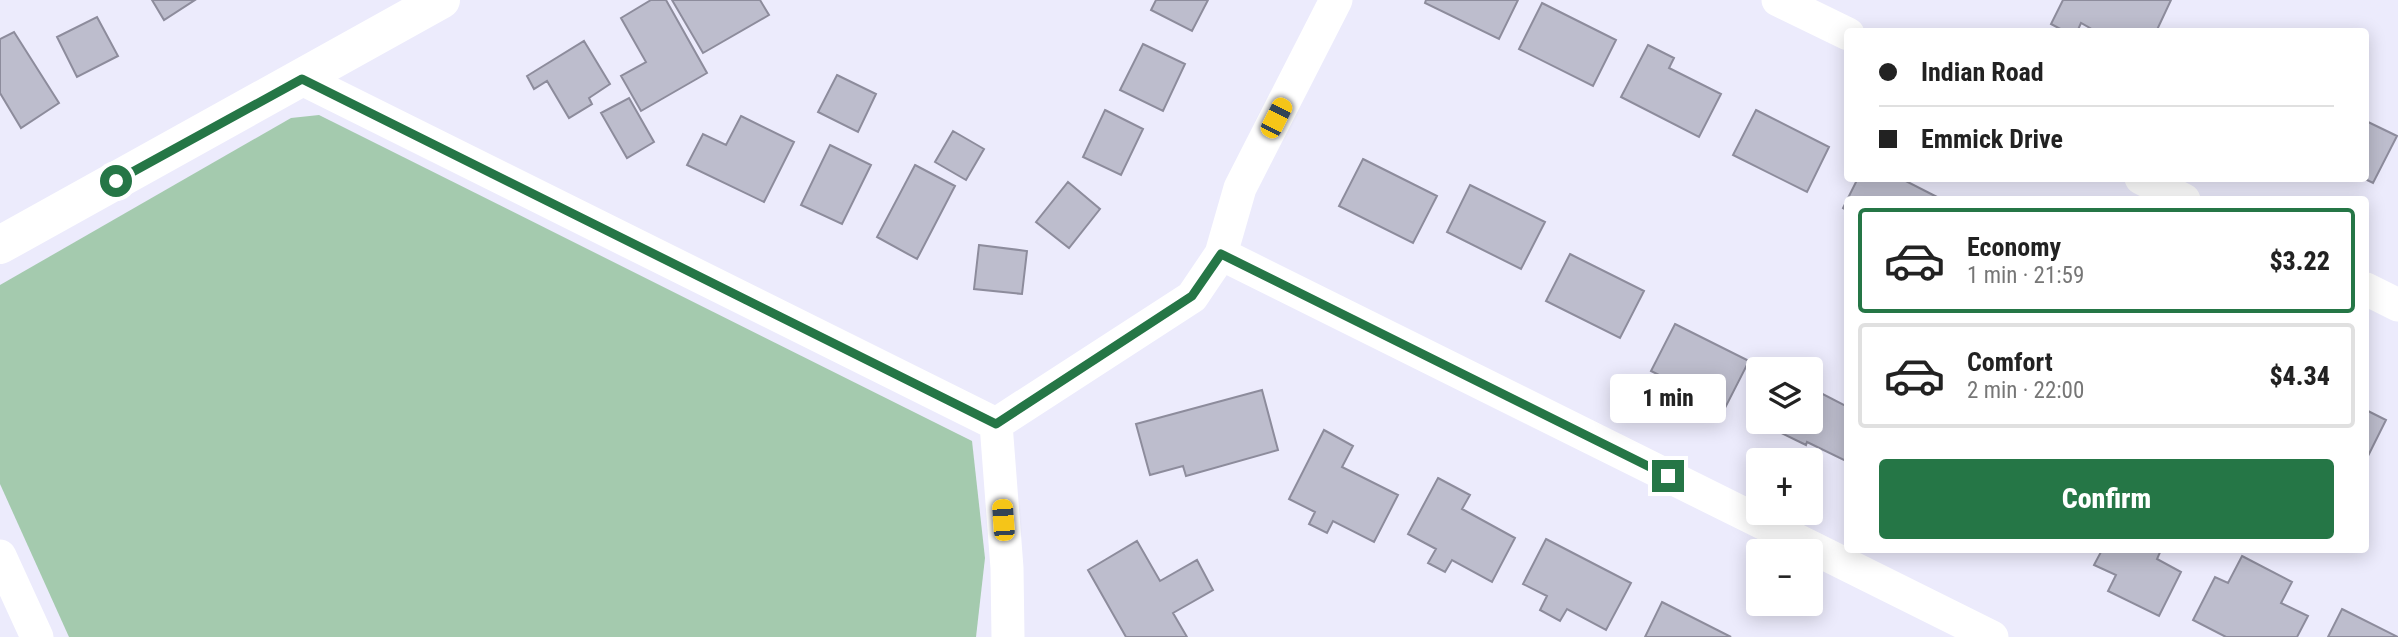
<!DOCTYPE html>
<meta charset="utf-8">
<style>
body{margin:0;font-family:"Roboto Condensed",sans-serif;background:#f2f2f2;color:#222;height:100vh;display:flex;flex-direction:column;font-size:26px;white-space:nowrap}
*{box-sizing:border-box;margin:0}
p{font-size:23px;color:#767676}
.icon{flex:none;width:38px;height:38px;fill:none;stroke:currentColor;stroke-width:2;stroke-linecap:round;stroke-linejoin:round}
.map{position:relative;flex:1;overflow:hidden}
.panel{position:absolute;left:1844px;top:196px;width:525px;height:357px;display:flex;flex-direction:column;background:#fff;border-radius:7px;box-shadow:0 4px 18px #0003}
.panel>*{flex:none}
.hud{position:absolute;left:1844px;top:28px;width:525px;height:154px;border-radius:7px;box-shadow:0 4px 18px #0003;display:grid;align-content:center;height:154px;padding:0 35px;background:#fff}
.buttons{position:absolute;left:1746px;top:357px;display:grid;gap:14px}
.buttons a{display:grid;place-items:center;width:77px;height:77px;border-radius:7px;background:#fff;box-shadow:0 4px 18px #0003;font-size:35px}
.end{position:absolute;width:32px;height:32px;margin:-16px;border:9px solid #257646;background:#fff;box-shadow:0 0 0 4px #fff}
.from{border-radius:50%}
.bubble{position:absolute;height:49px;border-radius:7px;background:#fff;box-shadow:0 4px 18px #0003;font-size:23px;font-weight:800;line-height:49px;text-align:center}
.car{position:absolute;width:21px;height:42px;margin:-21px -10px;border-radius:9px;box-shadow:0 0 5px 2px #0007;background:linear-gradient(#f5c518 24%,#345 0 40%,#f5c518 0 76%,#345 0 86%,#f5c518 0)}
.hud b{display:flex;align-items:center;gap:24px;height:66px;font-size:26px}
.hud b+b{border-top:2px solid #e0e0e0}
.hud i{width:18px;height:18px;background:#222}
ul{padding:12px 0 0;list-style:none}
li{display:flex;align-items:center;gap:21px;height:105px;margin:0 14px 10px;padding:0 21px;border:4px solid #e0e0e0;border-radius:7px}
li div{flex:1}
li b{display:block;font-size:26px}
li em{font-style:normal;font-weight:800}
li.selected{border-color:#257646}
li>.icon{width:63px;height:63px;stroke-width:1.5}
.cta{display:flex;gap:14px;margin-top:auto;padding:14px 35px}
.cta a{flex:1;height:80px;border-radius:7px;background:#257646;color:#fff;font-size:28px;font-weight:800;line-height:80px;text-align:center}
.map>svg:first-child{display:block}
.green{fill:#a4caae}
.building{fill:#bdbdcd;stroke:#8d8c9c;stroke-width:2}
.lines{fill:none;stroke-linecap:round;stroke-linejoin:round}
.street{stroke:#fff;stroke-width:33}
.secondary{stroke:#fff;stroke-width:38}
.route{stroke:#257646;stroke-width:9}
</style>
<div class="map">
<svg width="2398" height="637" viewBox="0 0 2398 637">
<rect width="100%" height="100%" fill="#ecebfc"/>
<path class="green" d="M319,115L972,441L985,558L976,637H69L0,484V285L291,118Z"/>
<path class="building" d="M152,0H195L164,20Z
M651,0H666L707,73L641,111L621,76L646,62L621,18Z
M672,0H760L769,15L703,53Z
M1156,0H1208L1192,31L1151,10Z
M1426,0H1518L1499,39L1425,3Z
M2063,0H2171L2156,32H2097L2081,23L2077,32H2066L2051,24Z
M1542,3L1616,40L1593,86L1519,49Z
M97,17L118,56L77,77L57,37Z
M14,32L59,103L21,128L0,93V39Z
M584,41L610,84L589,98L592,104L569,118L547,81L534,89L527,76Z
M1143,44L1185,64L1163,111L1120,90Z
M1648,45L1674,58L1669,68L1721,94L1699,137L1621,97Z
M837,75L876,94L858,132L818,112Z
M629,98L654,142L627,158L601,113Z
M1105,110L1143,129L1121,175L1083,157Z
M1756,110L1829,147L1807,192L1733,155Z
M741,116L794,142L764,202L687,165L703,134L726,145Z
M2366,121L2397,136L2373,183L2363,178H2366Z
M953,131L984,149L966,180L935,162Z
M830,145L871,165L842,224L801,205Z
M1363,159L1437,196L1413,243L1339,206Z
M915,165L955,186L917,259L877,237Z
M1858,178H1900L1941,199L1848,200V211L1843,208Z
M1068,182L1100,209L1069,248L1036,222Z
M1470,185L1545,222L1521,269L1447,232Z
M979,245L1027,251L1022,294L974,289Z
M1570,254L1644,291L1620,338L1546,301Z
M1675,324L1749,361L1725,408L1651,371Z
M1811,388L1848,407V462L1807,442L1806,445L1767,426L1769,422H1811Z
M1262,390L1278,450L1186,476L1183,466L1150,475L1136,424Z
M2366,410L2386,420L2366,460Z
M1324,430L1353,446L1342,467L1398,495L1374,542L1333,521L1327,533L1309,524L1315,512L1289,499Z
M1438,478L1470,495L1462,509L1515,538L1492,582L1452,560L1445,572L1428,563L1436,549L1408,534Z
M1546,539L1631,583L1606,630L1567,609L1560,621L1540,610L1547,596L1523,584Z
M1137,541L1160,581L1197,560L1213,590L1173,613L1187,637H1126L1088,570Z
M2102,550H2161L2157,559L2181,572L2159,616L2108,591L2116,575L2094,565Z
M2242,556L2292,582L2281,603L2308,616L2297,637H2226L2193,620L2215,577L2228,583Z
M1662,602L1731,637H1645Z
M2342,609L2398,637H2328Z"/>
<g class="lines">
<path class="street" d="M1778,0L1848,34
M302,79L996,424
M2141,178L2184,200
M1221,254L1992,637
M2366,289L2398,305
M996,424L1192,297L1221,254L1240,188L1336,0
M996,424L1007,568L1008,637
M0,556L37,637"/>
<path class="secondary" d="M0,245L441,0"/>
</g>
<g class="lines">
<path class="route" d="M116,181L302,79L996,424L1192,296L1221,254L1668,476"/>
</g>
</svg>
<div class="buttons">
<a><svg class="icon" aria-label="layers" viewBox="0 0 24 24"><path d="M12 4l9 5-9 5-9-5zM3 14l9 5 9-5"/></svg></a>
<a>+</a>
<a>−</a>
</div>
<i class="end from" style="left:116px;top:181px"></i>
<i class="end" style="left:1668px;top:476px"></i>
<div class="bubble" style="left:1610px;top:374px;width:116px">1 min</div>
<i class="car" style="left:1276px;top:118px;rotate:27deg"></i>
<i class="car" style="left:1003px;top:520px;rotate:356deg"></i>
<div class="hud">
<b><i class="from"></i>Indian Road</b>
<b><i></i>Emmick Drive</b>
</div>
<section class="panel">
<ul>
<li class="selected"><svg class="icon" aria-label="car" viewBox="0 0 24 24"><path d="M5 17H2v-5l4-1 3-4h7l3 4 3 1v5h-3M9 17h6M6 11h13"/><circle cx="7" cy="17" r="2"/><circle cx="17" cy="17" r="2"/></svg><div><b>Economy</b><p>1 min · 21:59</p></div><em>$3.22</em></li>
<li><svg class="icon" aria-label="car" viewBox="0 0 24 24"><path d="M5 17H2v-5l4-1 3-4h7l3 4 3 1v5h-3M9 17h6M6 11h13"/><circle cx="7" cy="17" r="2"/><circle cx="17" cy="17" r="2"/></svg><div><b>Comfort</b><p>2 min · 22:00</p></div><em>$4.34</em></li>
</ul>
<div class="cta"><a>Confirm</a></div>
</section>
</div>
